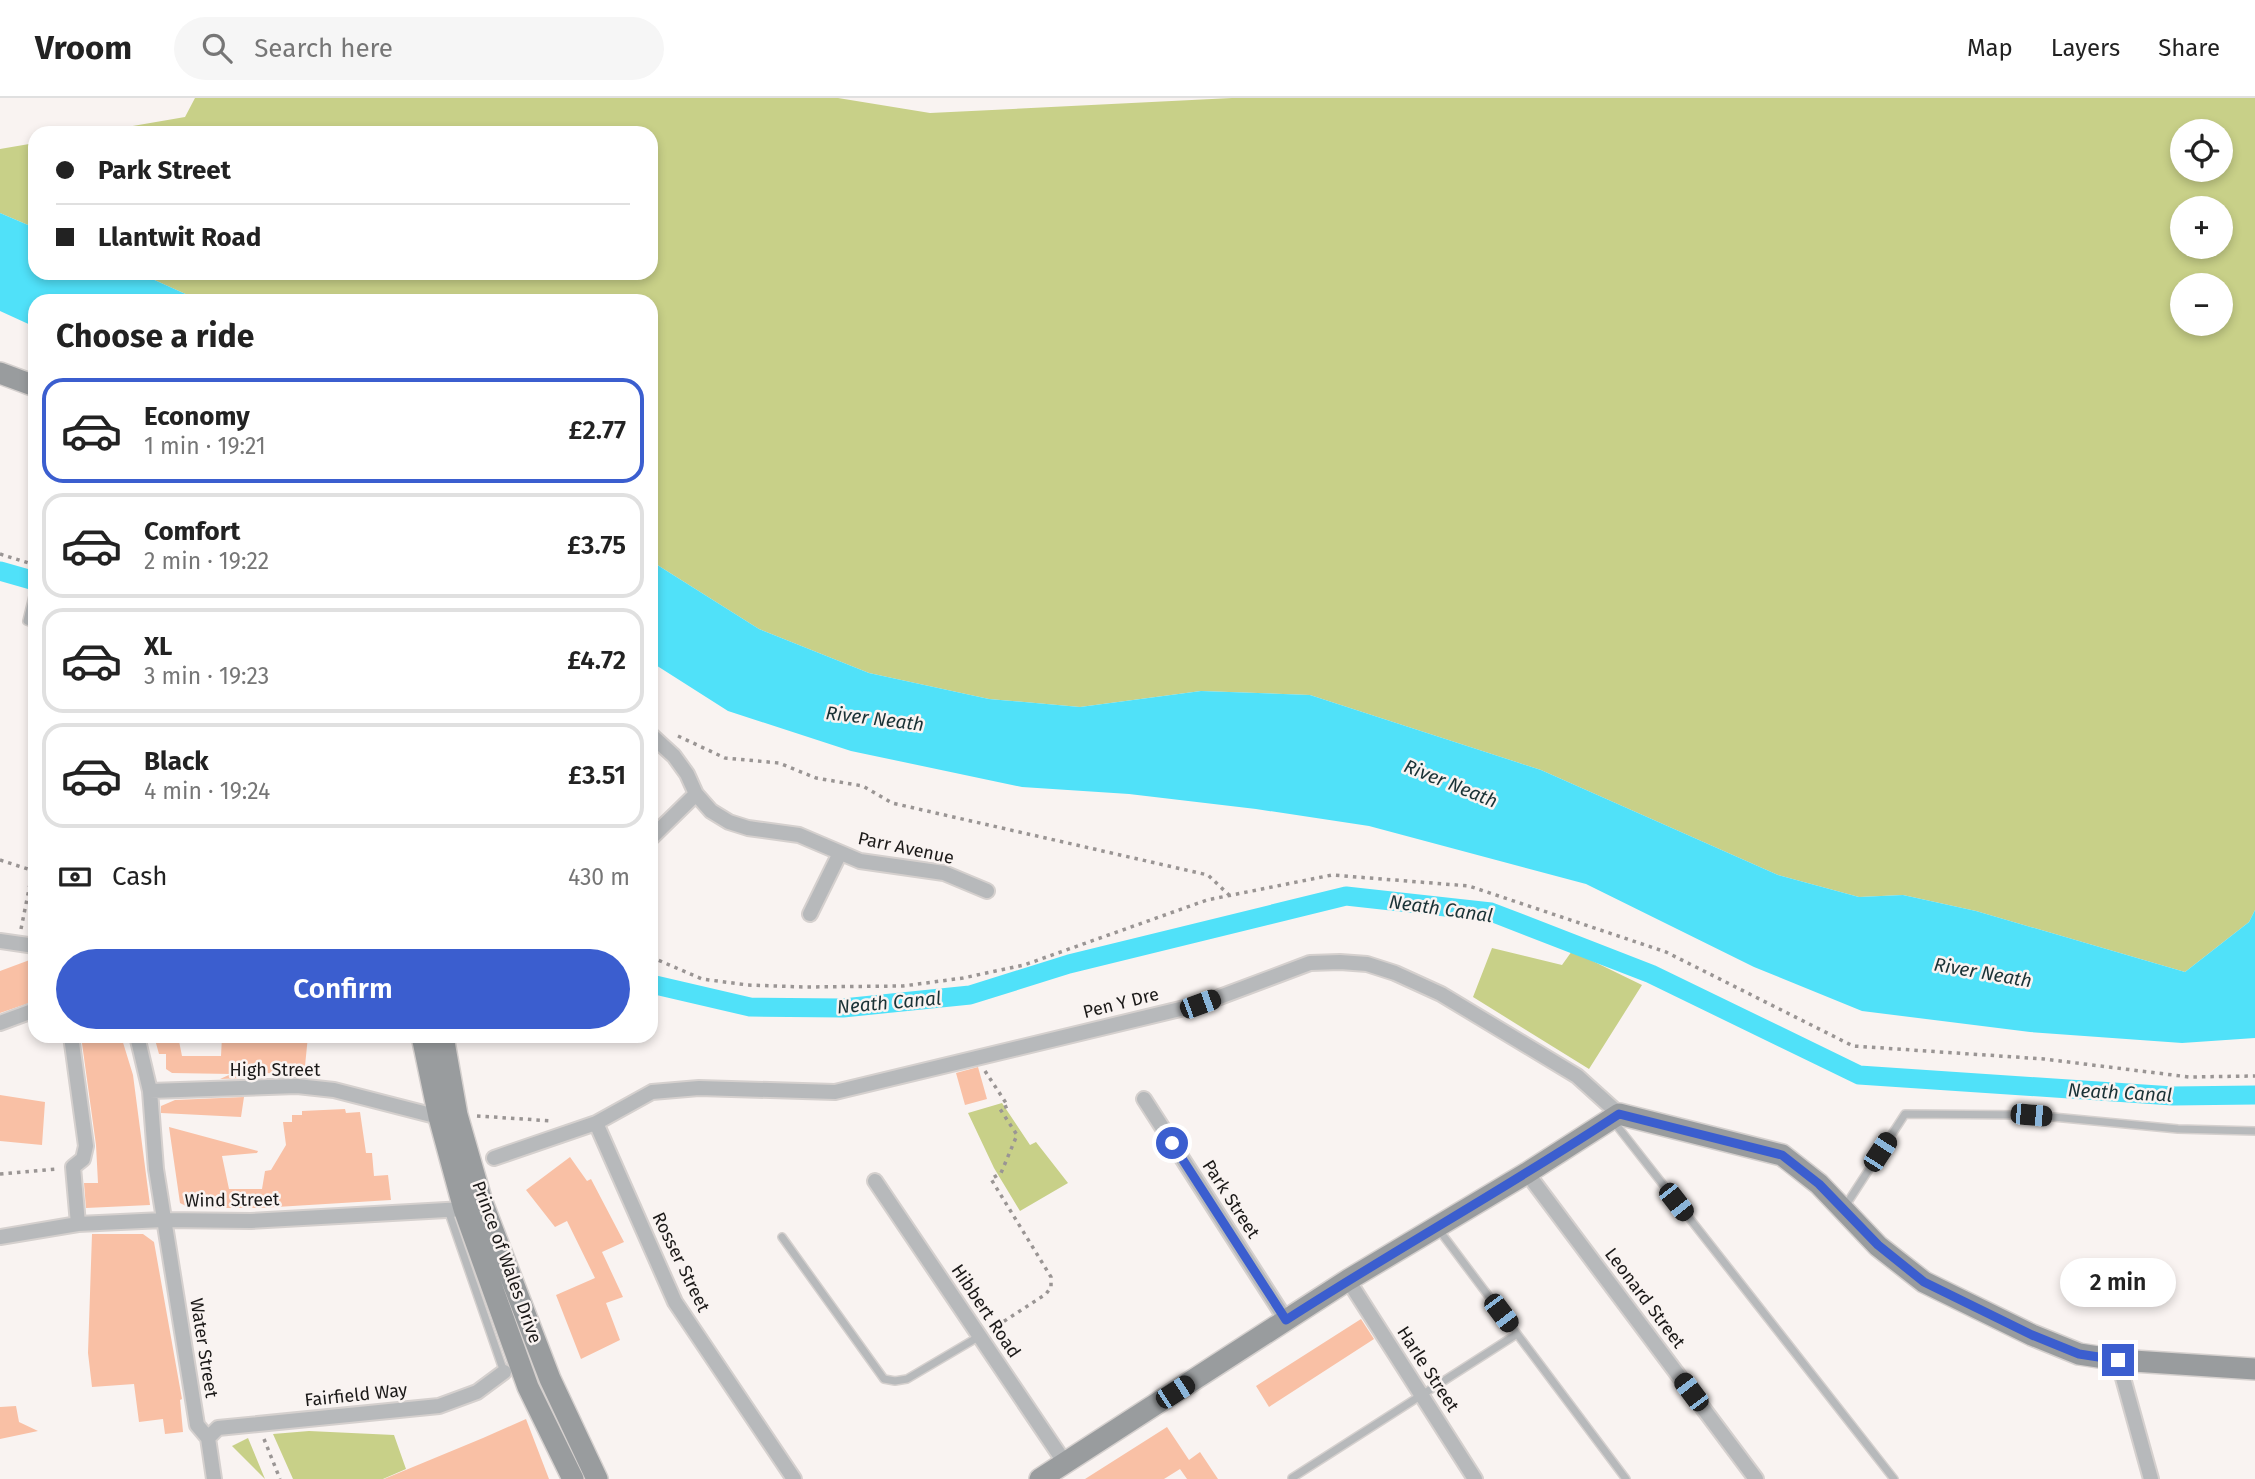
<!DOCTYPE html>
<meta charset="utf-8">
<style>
body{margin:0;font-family:"Fira Sans",sans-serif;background:#f6f6f6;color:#222;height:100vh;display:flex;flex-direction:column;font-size:26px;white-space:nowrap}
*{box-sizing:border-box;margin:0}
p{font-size:23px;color:#767676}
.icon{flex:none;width:38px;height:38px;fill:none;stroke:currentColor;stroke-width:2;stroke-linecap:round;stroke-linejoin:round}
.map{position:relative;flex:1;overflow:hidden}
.sheet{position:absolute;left:28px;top:196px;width:630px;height:749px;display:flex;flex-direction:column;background:#fff;border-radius:21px;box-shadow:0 4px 10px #0003}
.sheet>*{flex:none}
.banner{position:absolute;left:28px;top:28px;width:630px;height:154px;border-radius:21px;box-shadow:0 4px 10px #0003;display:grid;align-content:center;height:154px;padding:0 28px;background:#fff}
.fabs{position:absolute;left:2170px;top:21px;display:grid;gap:14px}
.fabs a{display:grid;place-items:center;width:63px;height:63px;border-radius:50%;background:#fff;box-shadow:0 4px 10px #0003;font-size:35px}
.end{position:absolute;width:32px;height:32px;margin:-16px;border:9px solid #3b5ecf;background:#fff;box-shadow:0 0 0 4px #fff}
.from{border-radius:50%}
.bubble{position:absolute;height:49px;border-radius:24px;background:#fff;box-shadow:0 4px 10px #0003;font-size:23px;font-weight:600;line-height:49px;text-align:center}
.car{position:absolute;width:21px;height:42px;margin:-21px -10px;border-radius:9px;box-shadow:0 0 5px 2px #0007;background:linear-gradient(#222 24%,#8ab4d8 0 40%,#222 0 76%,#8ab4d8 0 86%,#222 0)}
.banner b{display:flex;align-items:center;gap:24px;height:66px;font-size:26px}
.banner b+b{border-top:2px solid #e0e0e0}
.banner i{width:18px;height:18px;background:#222}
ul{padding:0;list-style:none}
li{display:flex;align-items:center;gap:21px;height:105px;margin:0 14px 10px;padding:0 14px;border:4px solid #e0e0e0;border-radius:21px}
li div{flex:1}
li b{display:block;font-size:26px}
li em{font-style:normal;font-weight:600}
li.active{border-color:#3b5ecf}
li>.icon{width:63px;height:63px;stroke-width:1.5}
h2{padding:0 28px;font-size:32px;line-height:84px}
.pay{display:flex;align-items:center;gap:18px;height:77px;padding:0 28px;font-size:26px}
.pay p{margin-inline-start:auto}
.action{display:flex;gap:14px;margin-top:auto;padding:14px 28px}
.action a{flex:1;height:80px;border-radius:42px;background:#3b5ecf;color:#fff;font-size:28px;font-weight:600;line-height:80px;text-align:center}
header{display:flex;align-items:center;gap:42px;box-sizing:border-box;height:98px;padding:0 35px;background:#fff;border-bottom:2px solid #e0e0e0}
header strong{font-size:33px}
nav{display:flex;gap:38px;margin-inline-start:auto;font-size:24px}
.search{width:490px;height:63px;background:#f6f6f6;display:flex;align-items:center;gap:18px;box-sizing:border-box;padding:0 24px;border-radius:38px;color:#767676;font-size:26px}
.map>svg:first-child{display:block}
.green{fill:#c8d088;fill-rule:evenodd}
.water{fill:#50e1f9}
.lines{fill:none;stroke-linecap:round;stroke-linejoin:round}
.canal{stroke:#50e1f9;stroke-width:19}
.building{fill:#f9c0a5}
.lane-casing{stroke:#d5d0ce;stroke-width:10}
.street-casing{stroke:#d5d0ce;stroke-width:18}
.secondary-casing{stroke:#d5d0ce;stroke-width:24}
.path{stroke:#9a9594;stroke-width:3.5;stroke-dasharray:3.5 5;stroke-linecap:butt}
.lane{stroke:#b7b9bb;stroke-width:7}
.street{stroke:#b7b9bb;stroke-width:14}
.secondary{stroke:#999c9e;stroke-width:21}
.route{stroke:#3b5ecf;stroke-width:9}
.labels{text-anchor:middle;stroke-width:5;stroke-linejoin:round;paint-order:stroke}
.street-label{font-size:18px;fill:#1b1918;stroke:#f9f3f1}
.water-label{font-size:19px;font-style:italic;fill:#1a3236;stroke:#f9f3f1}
</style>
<header>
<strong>Vroom</strong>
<div class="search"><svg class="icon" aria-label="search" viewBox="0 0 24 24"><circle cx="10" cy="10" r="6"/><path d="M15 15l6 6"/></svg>Search here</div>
<nav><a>Map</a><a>Layers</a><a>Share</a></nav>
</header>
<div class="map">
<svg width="2255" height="1381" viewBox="0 0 2255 1381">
<rect width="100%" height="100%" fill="#f9f3f1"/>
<path class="green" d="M195,0H838L930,15L1232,0H2255V812L2249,824L2185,874L1976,813L1903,797L1859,799L1778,777L1541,672L1310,597L1201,593L1080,609L989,601L869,575L759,531L651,463V203H201L139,175H651V35H92L185,19ZM2182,33H2221V72H2182ZM2182,110H2221V149H2182ZM2182,187H2221V226H2182Z
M35,45V130L0,115V51Z
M1492,850L1562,867L1572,853L1642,887L1589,971L1473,899Z
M1002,1005L1030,1047L1036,1044L1068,1085L1020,1113L994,1070L968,1015Z
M309,1333L394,1337L406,1371L383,1381H293L273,1336Z
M248,1340L265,1381L232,1348Z"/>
<path class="water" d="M0,115L35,130V175H139L201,203H35V229L0,213Z
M651,463L759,531L869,575L989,601L1080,609L1201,593L1310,597L1541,672L1778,777L1859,799L1903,797L1976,813L2185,874L2249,824L2255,812V940L2182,945L2030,934L1862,913L1754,869L1586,786L1369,728L1256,711L1129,696L1022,689L851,653L728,613L651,564Z"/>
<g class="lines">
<path class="canal" d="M0,473L35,483
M651,886L750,909L843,910L970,897L1069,866L1346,798L1491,814L1651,876L1859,977L2173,998L2255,997"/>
</g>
<path class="building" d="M35,860V903L0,915V873Z
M81,938H121L133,977L150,1107L86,1110L84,1085H98L96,1047Z
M154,938H178L182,958H221L222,938H308L304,978L254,974H247L246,980L220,981L231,976L172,975L166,971V956H159Z
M978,969L987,1001L965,1007L956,975Z
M0,997L45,1004L42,1047L0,1043Z
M244,999L241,1019L161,1015V1008L175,1002Z
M345,1011L346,1015L360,1014L366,1055H372L374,1078L388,1077L391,1102L260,1110H190L180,1105L169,1029L258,1053L257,1055L222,1058L229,1091H262L265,1073L271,1072L286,1047L283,1024H292V1017H302V1013Z
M570,1059L587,1083L591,1081L624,1144L602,1154L623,1199L606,1205L620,1242L581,1261L556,1197L595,1180L567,1123L555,1129L526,1092Z
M92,1136H143L154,1144L182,1301L180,1302L183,1334L165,1336L163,1321L139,1324L134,1286L92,1289L88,1255Z
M1361,1221L1374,1241L1269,1309L1256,1288Z
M16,1308L19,1324L38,1333L0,1341V1309Z
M526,1321L549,1381H384L483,1340Z
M1167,1329L1189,1362L1200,1354L1218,1381H1187L1180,1371L1164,1381H1085Z"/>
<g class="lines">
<g class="lane-casing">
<path id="lane" d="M35,490L27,523L35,526
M1614,1024L1894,1381
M1844,1110L1905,1016L2031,1017L2178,1031L2255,1033
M448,1112L504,1274
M1439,1132L1626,1381
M782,1139L884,1281L895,1283L907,1281L980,1238
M1292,1380L1517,1236"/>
</g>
<g class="street-casing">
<path id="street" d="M651,637L674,658L687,676L696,696L711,713L729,724L748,730L799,737L860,763L944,775L987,793
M651,740L696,696
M810,816L840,755
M0,843L35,848
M0,925L35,912
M71,938L86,1048L83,1061L73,1069L78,1126
M137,938L150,993L156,1071L197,1327L208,1340L214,1381
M150,993L297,988L334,992L439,1019
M1144,1001L1286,1222
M596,1025L675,1204L794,1381
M494,1060L596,1025L652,994L699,990L835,994L1201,906L1310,865L1340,864L1367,866L1395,875L1441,896L1577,978L1619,1016
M1527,1075L1756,1381
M875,1083L1065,1365
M0,1139L78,1126L163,1122L251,1123L464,1111
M1348,1182L1475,1381
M2118,1262L2151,1381
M208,1340L218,1330L439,1308L477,1294L504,1274"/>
</g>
<g class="secondary-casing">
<path id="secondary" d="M0,275L35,288
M422,938L439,1019L464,1111L528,1289L573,1381
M443,938L457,1017L482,1104L550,1281L597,1381
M1040,1381L1348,1182L1527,1075L1619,1016L1782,1057L1819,1086L1878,1148L1924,1184L2032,1237L2079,1256L2118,1262L2255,1271"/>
</g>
<path class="path" d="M0,456L35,467
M678,638L725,660L779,665L816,680L863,688L892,705L1208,777L1230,798
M0,762L31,772
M21,831L35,761
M651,859L702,881L748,887L804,889L903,888L963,880L1024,867L1207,802L1332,777L1469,788L1666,854L1853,948L2044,961L2189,979L2255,978
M985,973L1008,1008L1000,1011L1017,1037L1001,1075L991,1081L1051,1179V1189L1046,1196L992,1231
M477,1018L553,1023
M0,1076L57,1071
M264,1341L280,1381"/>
<use href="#lane" class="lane"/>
<use href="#street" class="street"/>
<use href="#secondary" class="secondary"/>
</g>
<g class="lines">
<path class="route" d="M1172,1045L1286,1222C1396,1151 1510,1088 1619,1016L1782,1057L1819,1086L1878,1147L1924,1184L2032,1237L2079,1256L2118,1262"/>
</g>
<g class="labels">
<g class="street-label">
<text transform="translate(906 750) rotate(12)" y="6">Parr Avenue</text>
<text transform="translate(1121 905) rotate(-14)" y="6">Pen Y Dre</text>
<text x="275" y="978">High Street</text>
<text transform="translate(1231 1101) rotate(57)" y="6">Park Street</text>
<text transform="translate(232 1102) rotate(-1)" y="6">Wind Street</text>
<text transform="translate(507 1164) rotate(70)" y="6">Prince of Wales Drive</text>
<text transform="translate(681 1164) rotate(64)" y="6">Rosser Street</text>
<text transform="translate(1645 1200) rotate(53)" y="6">Leonard Street</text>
<text transform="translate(986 1213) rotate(56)" y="6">Hibbert Road</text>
<text transform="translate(204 1250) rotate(81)" y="6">Water Street</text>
<text transform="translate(1428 1271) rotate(57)" y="6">Harle Street</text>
<text transform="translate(356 1297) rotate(-6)" y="6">Fairfield Way</text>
</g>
<g class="water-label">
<text transform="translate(875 620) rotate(7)" y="7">River Neath</text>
<text transform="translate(1451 685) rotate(22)" y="7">River Neath</text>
<text transform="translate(1441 810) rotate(8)" y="7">Neath Canal</text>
<text transform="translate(1983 874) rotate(10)" y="7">River Neath</text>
<text transform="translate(889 904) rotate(-5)" y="7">Neath Canal</text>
<text transform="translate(2120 994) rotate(3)" y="7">Neath Canal</text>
</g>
</g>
</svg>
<div class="fabs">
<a><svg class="icon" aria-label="locate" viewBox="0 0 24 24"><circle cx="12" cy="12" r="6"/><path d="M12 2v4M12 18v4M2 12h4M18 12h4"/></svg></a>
<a>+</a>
<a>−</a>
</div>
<i class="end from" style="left:1172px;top:1045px"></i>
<i class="end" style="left:2118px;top:1262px"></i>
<div class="bubble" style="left:2060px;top:1160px;width:116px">2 min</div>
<i class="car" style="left:1200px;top:906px;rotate:70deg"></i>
<i class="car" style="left:2031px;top:1017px;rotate:95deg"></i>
<i class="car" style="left:1880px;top:1054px;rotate:33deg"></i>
<i class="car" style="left:1676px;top:1104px;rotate:142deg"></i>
<i class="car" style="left:1501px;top:1215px;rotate:143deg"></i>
<i class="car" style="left:1175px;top:1294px;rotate:57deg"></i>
<i class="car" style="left:1691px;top:1294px;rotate:323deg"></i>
<div class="banner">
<b><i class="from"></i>Park Street</b>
<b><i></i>Llantwit Road</b>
</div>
<section class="sheet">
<h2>Choose a ride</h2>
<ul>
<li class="active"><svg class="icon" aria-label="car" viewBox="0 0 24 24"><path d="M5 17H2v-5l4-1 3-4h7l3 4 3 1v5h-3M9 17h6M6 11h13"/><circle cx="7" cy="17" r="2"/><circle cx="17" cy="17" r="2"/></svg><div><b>Economy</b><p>1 min · 19:21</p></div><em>£2.77</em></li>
<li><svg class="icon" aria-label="car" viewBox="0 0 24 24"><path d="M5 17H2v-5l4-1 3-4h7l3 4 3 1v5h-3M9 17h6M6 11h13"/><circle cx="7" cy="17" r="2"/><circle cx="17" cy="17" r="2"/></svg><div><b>Comfort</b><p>2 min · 19:22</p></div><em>£3.75</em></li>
<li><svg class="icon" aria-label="car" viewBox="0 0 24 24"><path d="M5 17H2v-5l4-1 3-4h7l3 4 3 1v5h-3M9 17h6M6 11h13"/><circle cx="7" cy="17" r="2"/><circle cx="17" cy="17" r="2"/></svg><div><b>XL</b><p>3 min · 19:23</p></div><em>£4.72</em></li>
<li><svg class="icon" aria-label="car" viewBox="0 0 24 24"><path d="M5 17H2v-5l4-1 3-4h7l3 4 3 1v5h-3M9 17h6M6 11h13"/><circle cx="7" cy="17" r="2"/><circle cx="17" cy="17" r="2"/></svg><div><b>Black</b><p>4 min · 19:24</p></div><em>£3.51</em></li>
</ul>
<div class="pay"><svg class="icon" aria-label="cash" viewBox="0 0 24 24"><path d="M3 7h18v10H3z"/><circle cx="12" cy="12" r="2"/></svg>Cash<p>430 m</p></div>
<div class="action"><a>Confirm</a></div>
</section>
</div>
